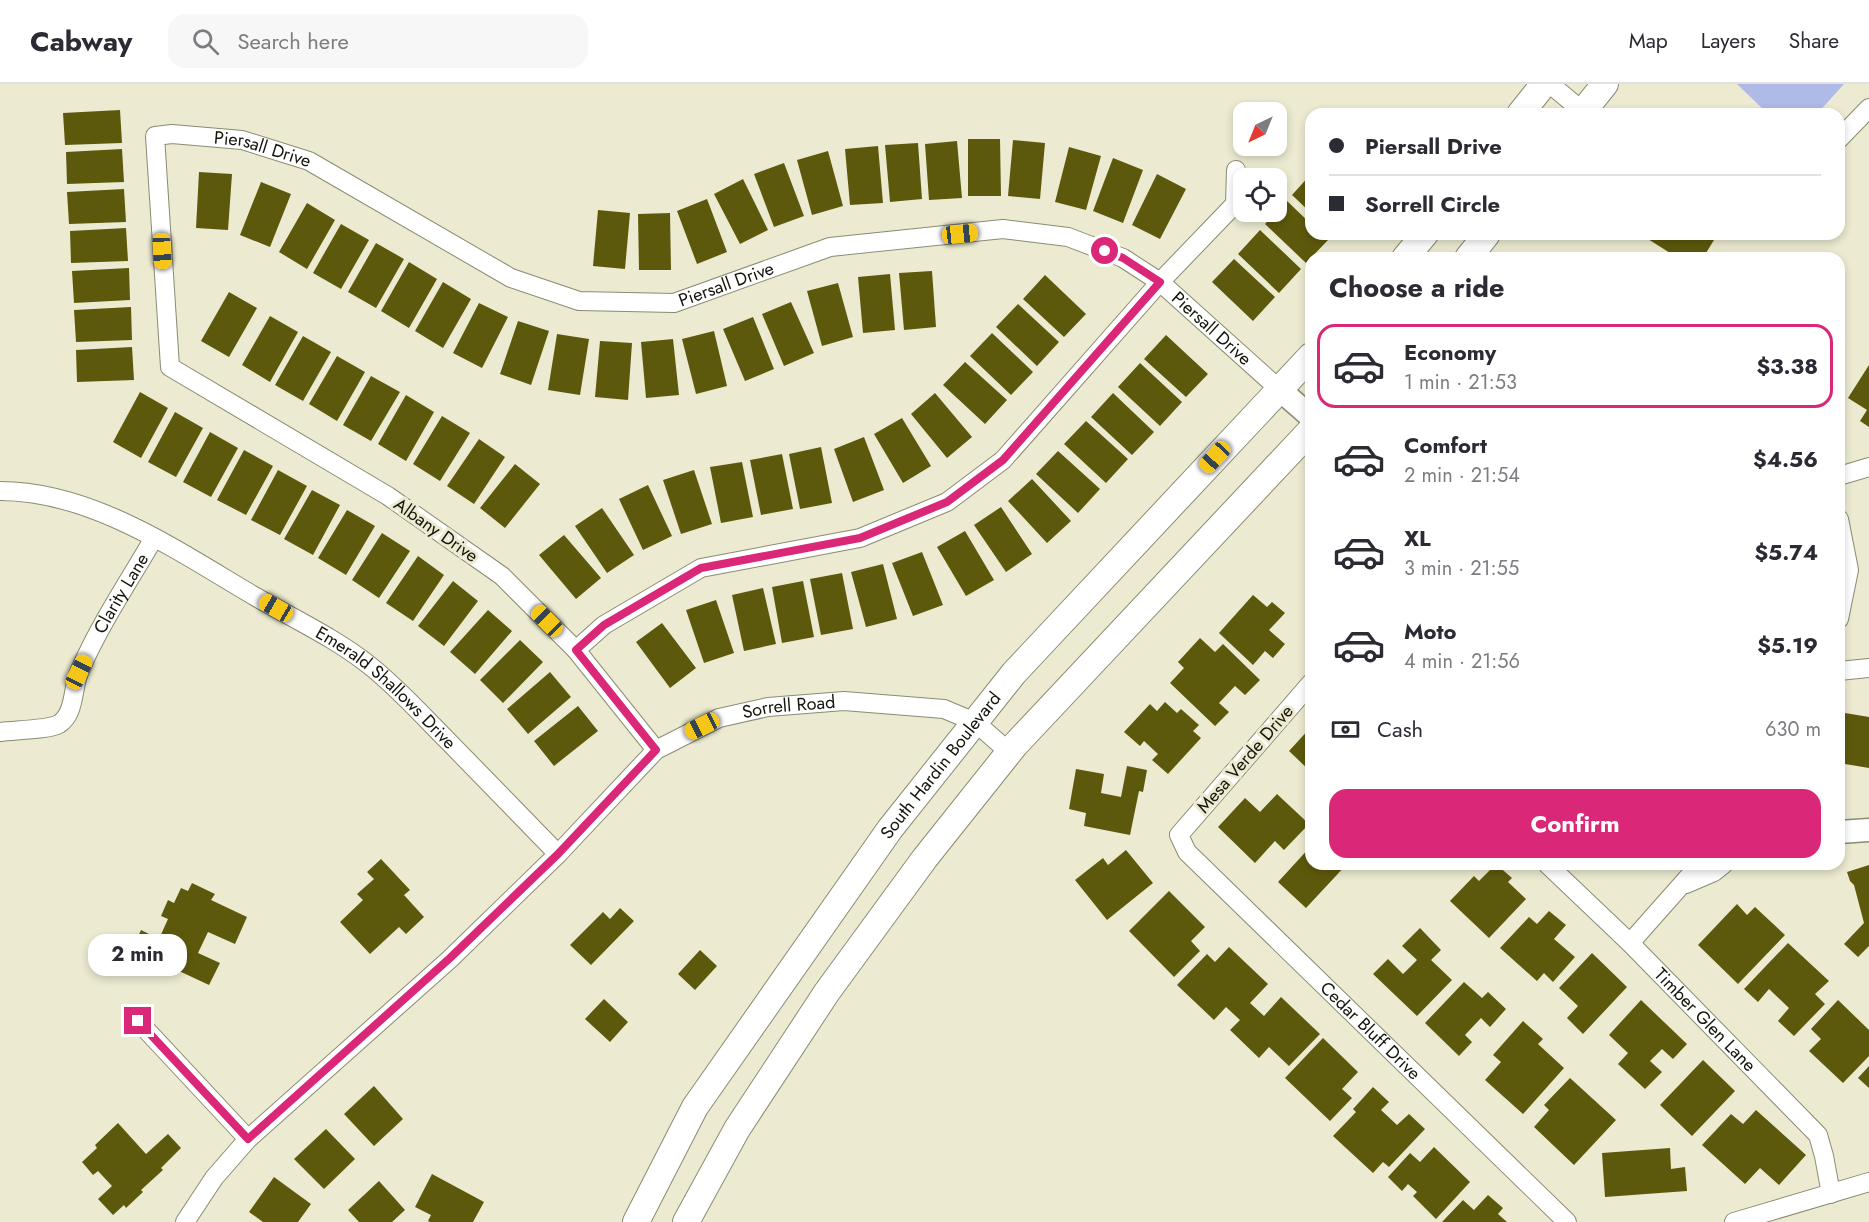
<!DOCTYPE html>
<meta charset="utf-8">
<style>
body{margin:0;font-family:Jost,sans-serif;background:#f7f7f7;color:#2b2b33;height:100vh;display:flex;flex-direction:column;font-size:22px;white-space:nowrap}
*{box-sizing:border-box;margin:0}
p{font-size:20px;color:#7c7c81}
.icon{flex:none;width:33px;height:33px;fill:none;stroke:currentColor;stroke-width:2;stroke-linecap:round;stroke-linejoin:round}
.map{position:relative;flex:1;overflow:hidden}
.panel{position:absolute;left:1305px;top:168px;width:540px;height:618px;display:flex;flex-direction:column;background:#fff;border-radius:18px;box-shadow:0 3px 9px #0003}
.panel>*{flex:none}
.hud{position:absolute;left:1305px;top:24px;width:540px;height:132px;border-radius:18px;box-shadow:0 3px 9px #0003;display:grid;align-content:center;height:132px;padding:0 24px;background:#fff}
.needle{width:39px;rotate:223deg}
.controls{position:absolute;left:1233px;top:18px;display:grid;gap:12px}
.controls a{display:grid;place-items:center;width:54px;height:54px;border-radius:12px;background:#fff;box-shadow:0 3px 9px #0003;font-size:30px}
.end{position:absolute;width:27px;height:27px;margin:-14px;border:8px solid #db2777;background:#fff;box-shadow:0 0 0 3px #fff}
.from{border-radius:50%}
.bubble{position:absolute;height:42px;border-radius:18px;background:#fff;box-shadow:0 3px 9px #0003;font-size:20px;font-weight:700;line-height:42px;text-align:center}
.car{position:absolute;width:18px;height:36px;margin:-18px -9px;border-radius:8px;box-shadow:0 0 4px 2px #0007;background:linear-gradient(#f5c518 24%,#345 0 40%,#f5c518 0 76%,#345 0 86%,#f5c518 0)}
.hud b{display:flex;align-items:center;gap:21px;height:57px;font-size:22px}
.hud b+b{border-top:2px solid #e1e1e2}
.hud i{width:15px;height:15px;background:#2b2b33}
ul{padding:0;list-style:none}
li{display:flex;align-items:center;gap:18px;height:84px;margin:0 12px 9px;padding:0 12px;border:3px solid transparent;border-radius:18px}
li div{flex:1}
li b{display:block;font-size:22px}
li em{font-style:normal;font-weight:700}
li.current{border-color:#db2777}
li>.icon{width:54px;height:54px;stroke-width:1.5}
h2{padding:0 24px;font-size:27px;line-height:72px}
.pay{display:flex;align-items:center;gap:15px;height:66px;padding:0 24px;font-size:22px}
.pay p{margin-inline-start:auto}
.cta{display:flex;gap:12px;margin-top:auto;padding:12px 24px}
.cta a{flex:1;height:69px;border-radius:18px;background:#db2777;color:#fff;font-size:24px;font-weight:700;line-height:69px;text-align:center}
header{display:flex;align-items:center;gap:36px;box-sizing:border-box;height:84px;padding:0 30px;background:#fff;border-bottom:2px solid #e1e1e2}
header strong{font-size:28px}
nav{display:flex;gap:33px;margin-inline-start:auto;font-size:21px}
.search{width:420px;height:54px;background:#f7f7f7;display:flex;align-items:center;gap:15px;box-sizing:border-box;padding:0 21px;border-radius:18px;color:#7c7c81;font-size:22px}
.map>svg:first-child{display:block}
.green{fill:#afbae7}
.building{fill:#5d590c}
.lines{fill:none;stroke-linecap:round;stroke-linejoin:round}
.minor-casing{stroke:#8b8b73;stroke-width:20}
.tertiary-casing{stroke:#8b8b73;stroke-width:25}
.secondary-casing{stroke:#8b8b73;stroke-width:28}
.minor{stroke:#fff;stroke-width:18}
.tertiary{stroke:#fff;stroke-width:22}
.secondary{stroke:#fff;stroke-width:26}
.route{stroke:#db2777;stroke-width:8}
.labels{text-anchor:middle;stroke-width:6;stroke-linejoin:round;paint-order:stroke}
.street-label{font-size:18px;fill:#14140b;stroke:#ecebd1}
</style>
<header>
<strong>Cabway</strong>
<div class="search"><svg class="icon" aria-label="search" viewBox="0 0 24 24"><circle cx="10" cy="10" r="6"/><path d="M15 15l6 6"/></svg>Search here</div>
<nav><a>Map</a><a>Layers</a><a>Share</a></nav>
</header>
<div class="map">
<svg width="1869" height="1138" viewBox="0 0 1869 1138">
<rect width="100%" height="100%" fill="#ecebd1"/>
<path class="green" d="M1737,0H1844L1817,30H1768Z"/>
<path class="building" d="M120,26L122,59L65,61L63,29Z
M968,55H1000L1001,112H968Z
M1013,56L1045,59L1040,115L1008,112Z
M957,57L962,114L929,116L925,60Z
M918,59L922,115L890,118L885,61Z
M878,62L883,119L850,121L845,65Z
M1069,63L1101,72L1086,126L1055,118Z
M122,65L124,98L67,100L66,68Z
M828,67L843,122L812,131L797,76Z
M1113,74L1143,86L1123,139L1093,127Z
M784,79L804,132L774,143L754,90Z
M199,88L232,90L228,146L196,144Z
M1157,90L1186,105L1160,155L1132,141Z
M1311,90V129L1292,111Z
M743,95L768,146L740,160L714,110Z
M261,98L291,110L270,163L240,151Z
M124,105L126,138L69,140L67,108Z
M707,115L727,168L697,180L677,127Z
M1287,117L1311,140V150H1322L1328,156L1306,179L1265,140Z
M307,119L335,136L307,185L279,168Z
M598,126L630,129L625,185L593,182Z
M670,129L671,186H639L638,130Z
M341,140L369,156L341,205L313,189Z
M126,144L128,177L71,179L70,147Z
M1260,146L1301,185L1279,209L1238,170Z
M1640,150H1716L1717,151L1703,174H1678Z
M376,159L404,175L376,224L348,208Z
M1234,175L1275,213L1253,237L1212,198Z
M409,178L437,195L409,244L381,227Z
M129,184L130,216L74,219L72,187Z
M932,187L936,243L904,246L899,189Z
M890,190L895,246L863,249L858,193Z
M1045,191L1086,230L1064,253L1023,215Z
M443,198L471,215L443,264L415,247Z
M838,199L853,253L822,262L807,207Z
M229,208L257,224L229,273L201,257Z
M791,218L814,269L784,282L762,230Z
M479,219L508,233L482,284L453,269Z
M1018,220L1059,258L1037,282L996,243Z
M131,223L132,256L76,258L74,226Z
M270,232L298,248L270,298L242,281Z
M753,233L774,285L745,297L723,245Z
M518,237L549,247L531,301L500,290Z
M714,247L727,302L696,310L682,255Z
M992,249L1033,288L1011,311L970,272Z
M557,250L589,255L580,311L548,306Z
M1166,251L1208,290L1186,313L1144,275Z
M303,252L331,268L303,317L275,301Z
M673,255L679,311L646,314L641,258Z
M600,257L632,259L628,316L595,313Z
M132,263L134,296L77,298L76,266Z
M337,272L365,288L337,337L309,320Z
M965,278L1007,316L985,340L943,301Z
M1140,279L1182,318L1160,342L1118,303Z
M1869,281V343L1860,337L1867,326L1848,314Z
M371,292L400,308L371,357L343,341Z
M140,308L168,324L141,374L113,358Z
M935,309L972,353L947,374L911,330Z
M1113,309L1154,348L1132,371L1091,333Z
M406,311L434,328L406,377L378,360Z
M175,328L203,344L176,393L148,378Z
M442,332L470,349L440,397L413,380Z
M902,334L931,382L903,399L874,350Z
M1086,337L1128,375L1106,399L1064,360Z
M210,348L238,364L211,413L183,398Z
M864,353L884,406L853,418L834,365Z
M479,355L505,373L474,420L447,402Z
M821,363L832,419L800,425L789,370Z
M244,366L273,382L246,431L217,416Z
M1058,367L1100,405L1078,429L1036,390Z
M782,370L793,425L761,431L750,376Z
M742,378L753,433L721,439L710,383Z
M515,380L540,400L505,444L480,424Z
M278,386L307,402L280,451L251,436Z
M694,386L712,440L681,450L663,396Z
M1032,395L1071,437L1047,459L1008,417Z
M648,401L672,452L643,466L619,415Z
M312,406L340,421L313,471L284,455Z
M1001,423L1032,470L1006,488L974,441Z
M602,424L634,471L607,489L575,442Z
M347,426L375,442L346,491L318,474Z
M965,447L994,496L966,512L937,463Z
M382,449L410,467L379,514L352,496Z
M564,451L601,494L576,515L539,471Z
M922,468L943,521L913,532L892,479Z
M418,472L444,491L413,537L386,519Z
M883,480L897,535L866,543L851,488Z
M842,489L853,545L821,551L810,495Z
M453,497L478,517L444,562L418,542Z
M803,497L814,553L782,559L772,503Z
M763,504L776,560L744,567L732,511Z
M1253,511L1267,523L1272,518L1285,529L1269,546L1285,560L1273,574L1265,567L1253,581L1219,549Z
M716,516L734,569L704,579L686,526Z
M488,526L512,547L475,590L450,568Z
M662,539L696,584L670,604L636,558Z
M1200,554L1215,568L1223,560L1260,596L1245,611L1235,602L1219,619L1229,628L1215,642L1170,599L1184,584L1178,578Z
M520,556L543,578L503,619L480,596Z
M550,588L571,613L528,650L507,625Z
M1165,618L1177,629L1181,625L1199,641L1193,647L1201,654L1168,690L1152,676L1158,670L1144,657L1140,662L1124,648L1150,620L1157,627Z
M578,622L598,647L554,682L534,657Z
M1839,628L1869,633V684L1839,679Z
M1311,643V688L1289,667Z
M1127,682L1147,686L1143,708L1139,707L1130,751L1084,742L1086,729L1069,725L1076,685L1104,690L1101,709L1121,713Z
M1277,710L1309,740L1284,766L1275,757L1255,779L1218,743L1245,714L1260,728Z
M1311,762V780H1347L1306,824L1278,798Z
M1126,766L1153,799L1107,836L1075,796L1103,774L1108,781Z
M381,775L410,806L404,811L424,833L406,850L399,843L370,870L340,838L363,816L357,810L374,795L367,788Z
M1496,780L1512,794L1508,798L1526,815L1489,854L1450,817L1474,792L1479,797Z
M1869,781V862L1858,873L1844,860L1864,839L1854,801L1850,797L1847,788Z
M192,799L215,810L211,816L247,833L235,860L208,848L198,869L220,879L209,901L162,879L159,886L137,876L139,871L131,868L141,846L159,855L168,835L161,832L168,816L174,819L181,804L188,807Z
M1169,807L1205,843L1191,857L1200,867L1174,893L1129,847Z
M1737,820L1747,831L1755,823L1785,851L1738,900L1698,861Z
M620,824L634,837L591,881L570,861L603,828L610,835Z
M1549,827L1566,841L1554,855L1575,873L1553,898L1544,889L1537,897L1500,864L1529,833L1537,840Z
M1420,844L1441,866L1431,876L1452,896L1417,932L1373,890L1388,875L1403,890L1417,876L1402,862Z
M1788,859L1829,897L1815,910L1825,920L1794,952L1778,937L1789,924L1769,905L1758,918L1744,905Z
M1229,863L1268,900L1250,919L1264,932L1281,913L1320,950L1289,982L1269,963L1259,974L1230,946L1240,936L1226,923L1214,936L1177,901L1207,870L1215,878Z
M700,866L717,882L695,906L678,890Z
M1592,869L1627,903L1583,950L1567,934L1578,922L1559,904Z
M1464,898L1482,914L1488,908L1506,925L1490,943L1481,934L1465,951L1472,958L1459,972L1425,939Z
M604,915L628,938L610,958L585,935Z
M1641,916L1687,960L1673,975L1662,965L1650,977L1662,988L1645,1005L1618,980L1628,969L1609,951Z
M1838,916L1869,946V972L1843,999L1809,967L1821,955L1811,945Z
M1523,937L1543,955L1538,960L1564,984L1523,1030L1485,996L1501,978L1493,971Z
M1323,954L1358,988L1342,1005L1352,1014L1330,1037L1285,994Z
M1703,976L1735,1007L1692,1052L1660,1021Z
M1869,982V1004L1858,994Z
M1570,994L1616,1036L1574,1081L1534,1043L1549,1026L1544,1021Z
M374,1002L403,1035L374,1062L344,1030Z
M1373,1003L1389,1018L1381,1026L1397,1041L1409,1030L1425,1045L1389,1083L1383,1078L1373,1089L1333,1052L1356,1028L1353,1025Z
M1756,1026L1806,1071L1779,1101L1760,1084L1745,1100L1702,1061L1731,1030L1743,1040Z
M118,1039L146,1070L168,1050L181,1064L161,1084L163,1086L141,1106L143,1108L126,1124L124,1121L113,1131L98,1115L112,1102L98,1087L93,1091L82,1078L97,1064L95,1061Z
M326,1045L355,1075L324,1105L294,1075Z
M1434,1063L1470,1098L1436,1135L1413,1112L1417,1108L1408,1100L1402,1107L1388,1093L1410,1069L1420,1078Z
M1670,1064L1671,1085L1685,1083L1687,1107L1605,1113L1602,1069Z
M432,1090L484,1118L473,1138H430L428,1137L431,1131L415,1123Z
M274,1093L311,1120L298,1138H263L249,1128Z
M379,1097L405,1126L392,1138H359L348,1126Z
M1488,1111L1503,1124L1498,1130L1507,1138H1442L1463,1116L1474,1126Z"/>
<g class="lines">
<g class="minor-casing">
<g id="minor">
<path d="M1550,0L1586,30"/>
<path d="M1839,55L1869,24"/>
<path d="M1839,392L1869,383"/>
<path id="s1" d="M0,407C93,407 179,468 256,513C294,535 335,554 369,581C397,603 422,631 447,656C484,694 521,732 558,770"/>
<path d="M1839,435L1849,486L1839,535"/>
<path d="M576,566L604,541L701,484L860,454L947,418L1003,376L1160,198L1235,120L1236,86"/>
<path d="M1839,587L1869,584"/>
<path id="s2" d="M1311,599L1179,751L1187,768L1567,1138"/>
<path id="s3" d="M0,648C14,646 48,646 59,640C76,629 72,602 80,586C100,540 129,497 154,454"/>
<path id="s4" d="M656,666L576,566L502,492L388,412L170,283L155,52L172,50L242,56L309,77L511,194L579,217L674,219L830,163L1003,145L1068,153L1123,174L1160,198L1279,305"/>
<path id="s5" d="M1547,780L1630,859L1818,1051L1824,1072L1831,1110"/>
<path d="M1686,800L1714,788L1724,780"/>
<path d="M1630,859L1700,780"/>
<path d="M138,937L248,1055"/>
<path id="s6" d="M185,1138L214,1094L248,1055L450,875L558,770L656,666L719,634L768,623L844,617L944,625L975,638L1009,668"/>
<path d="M1734,1138L1869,1098"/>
</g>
</g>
<g class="tertiary-casing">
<path id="tertiary" d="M1279,305L1311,333
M1839,748L1869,746"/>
</g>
<g class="secondary-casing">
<g id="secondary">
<path d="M1520,30L1544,0"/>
<path d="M1581,30L1605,0"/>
<path d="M1405,174L1425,150"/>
<path d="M1468,174L1487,150"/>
<path id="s7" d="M636,1138L695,1023L890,745L1014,589L1311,272"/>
<path d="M686,1138L737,1045L827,908L925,774L1015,661L1311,346"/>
</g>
</g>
<use href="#minor" class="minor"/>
<use href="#tertiary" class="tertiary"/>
<use href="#secondary" class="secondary"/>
</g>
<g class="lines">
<path class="route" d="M138,937L248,1055L450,874L558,770L656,666L576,566L604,541L701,484L860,454L947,418L1003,376L1160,198L1123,174L1105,167"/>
</g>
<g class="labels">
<g class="street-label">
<text dy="6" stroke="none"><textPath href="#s4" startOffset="966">Piersall Drive</textPath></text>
<text dy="6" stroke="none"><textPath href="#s4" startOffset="1470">Piersall Drive</textPath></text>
<text dy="6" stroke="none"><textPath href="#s4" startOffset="1992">Piersall Drive</textPath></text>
<text transform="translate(436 446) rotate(35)" y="6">Albany Drive</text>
<text dy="6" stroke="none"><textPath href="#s3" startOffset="206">Clarity Lane</textPath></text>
<text dy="6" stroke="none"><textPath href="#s1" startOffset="440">Emerald Shallows Drive</textPath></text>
<text dy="6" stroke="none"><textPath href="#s6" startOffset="810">Sorrell Road</textPath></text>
<text transform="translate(1245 675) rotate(-49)" y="6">Mesa Verde Drive</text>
<text dy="6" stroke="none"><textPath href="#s7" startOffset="550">South Hardin Boulevard</textPath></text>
<text dy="6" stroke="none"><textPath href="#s5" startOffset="222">Timber Glen Lane</textPath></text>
<text dy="6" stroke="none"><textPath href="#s2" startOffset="476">Cedar Bluff Drive</textPath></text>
</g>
</g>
</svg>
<div class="controls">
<a><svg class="needle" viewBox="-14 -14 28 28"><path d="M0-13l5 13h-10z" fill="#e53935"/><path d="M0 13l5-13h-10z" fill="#7c7c81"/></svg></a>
<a><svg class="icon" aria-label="locate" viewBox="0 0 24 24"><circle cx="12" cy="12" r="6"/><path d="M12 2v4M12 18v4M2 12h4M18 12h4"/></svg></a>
</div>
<i class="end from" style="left:1105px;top:167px"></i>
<i class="end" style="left:138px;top:937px"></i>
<div class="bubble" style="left:88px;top:850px;width:99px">2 min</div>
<i class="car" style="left:960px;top:150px;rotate:84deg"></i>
<i class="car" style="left:162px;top:167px;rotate:177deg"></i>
<i class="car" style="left:1215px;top:373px;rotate:223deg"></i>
<i class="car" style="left:276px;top:524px;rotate:300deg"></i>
<i class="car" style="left:547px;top:537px;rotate:315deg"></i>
<i class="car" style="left:79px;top:588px;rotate:26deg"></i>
<i class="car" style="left:702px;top:642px;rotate:244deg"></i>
<div class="hud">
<b><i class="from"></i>Piersall Drive</b>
<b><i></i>Sorrell Circle</b>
</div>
<section class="panel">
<h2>Choose a ride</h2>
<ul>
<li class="current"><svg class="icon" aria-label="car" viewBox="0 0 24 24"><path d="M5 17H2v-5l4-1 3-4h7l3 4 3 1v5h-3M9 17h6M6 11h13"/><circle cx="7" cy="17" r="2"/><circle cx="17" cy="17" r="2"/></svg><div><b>Economy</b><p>1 min · 21:53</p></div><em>$3.38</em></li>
<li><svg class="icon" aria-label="car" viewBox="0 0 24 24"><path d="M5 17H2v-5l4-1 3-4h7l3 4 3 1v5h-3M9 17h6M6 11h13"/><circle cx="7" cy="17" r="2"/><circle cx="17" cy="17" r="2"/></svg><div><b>Comfort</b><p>2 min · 21:54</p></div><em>$4.56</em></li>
<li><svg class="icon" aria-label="car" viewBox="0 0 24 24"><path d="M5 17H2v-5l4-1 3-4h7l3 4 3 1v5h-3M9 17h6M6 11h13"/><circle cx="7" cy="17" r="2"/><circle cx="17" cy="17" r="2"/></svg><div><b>XL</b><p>3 min · 21:55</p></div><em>$5.74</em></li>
<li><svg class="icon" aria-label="car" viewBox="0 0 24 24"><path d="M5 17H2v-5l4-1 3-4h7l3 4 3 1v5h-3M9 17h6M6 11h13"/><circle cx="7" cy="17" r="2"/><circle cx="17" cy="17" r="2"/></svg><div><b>Moto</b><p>4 min · 21:56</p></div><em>$5.19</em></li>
</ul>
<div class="pay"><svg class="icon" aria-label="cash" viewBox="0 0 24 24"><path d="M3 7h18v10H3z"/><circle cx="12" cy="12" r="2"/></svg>Cash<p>630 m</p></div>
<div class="cta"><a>Confirm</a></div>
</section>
</div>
